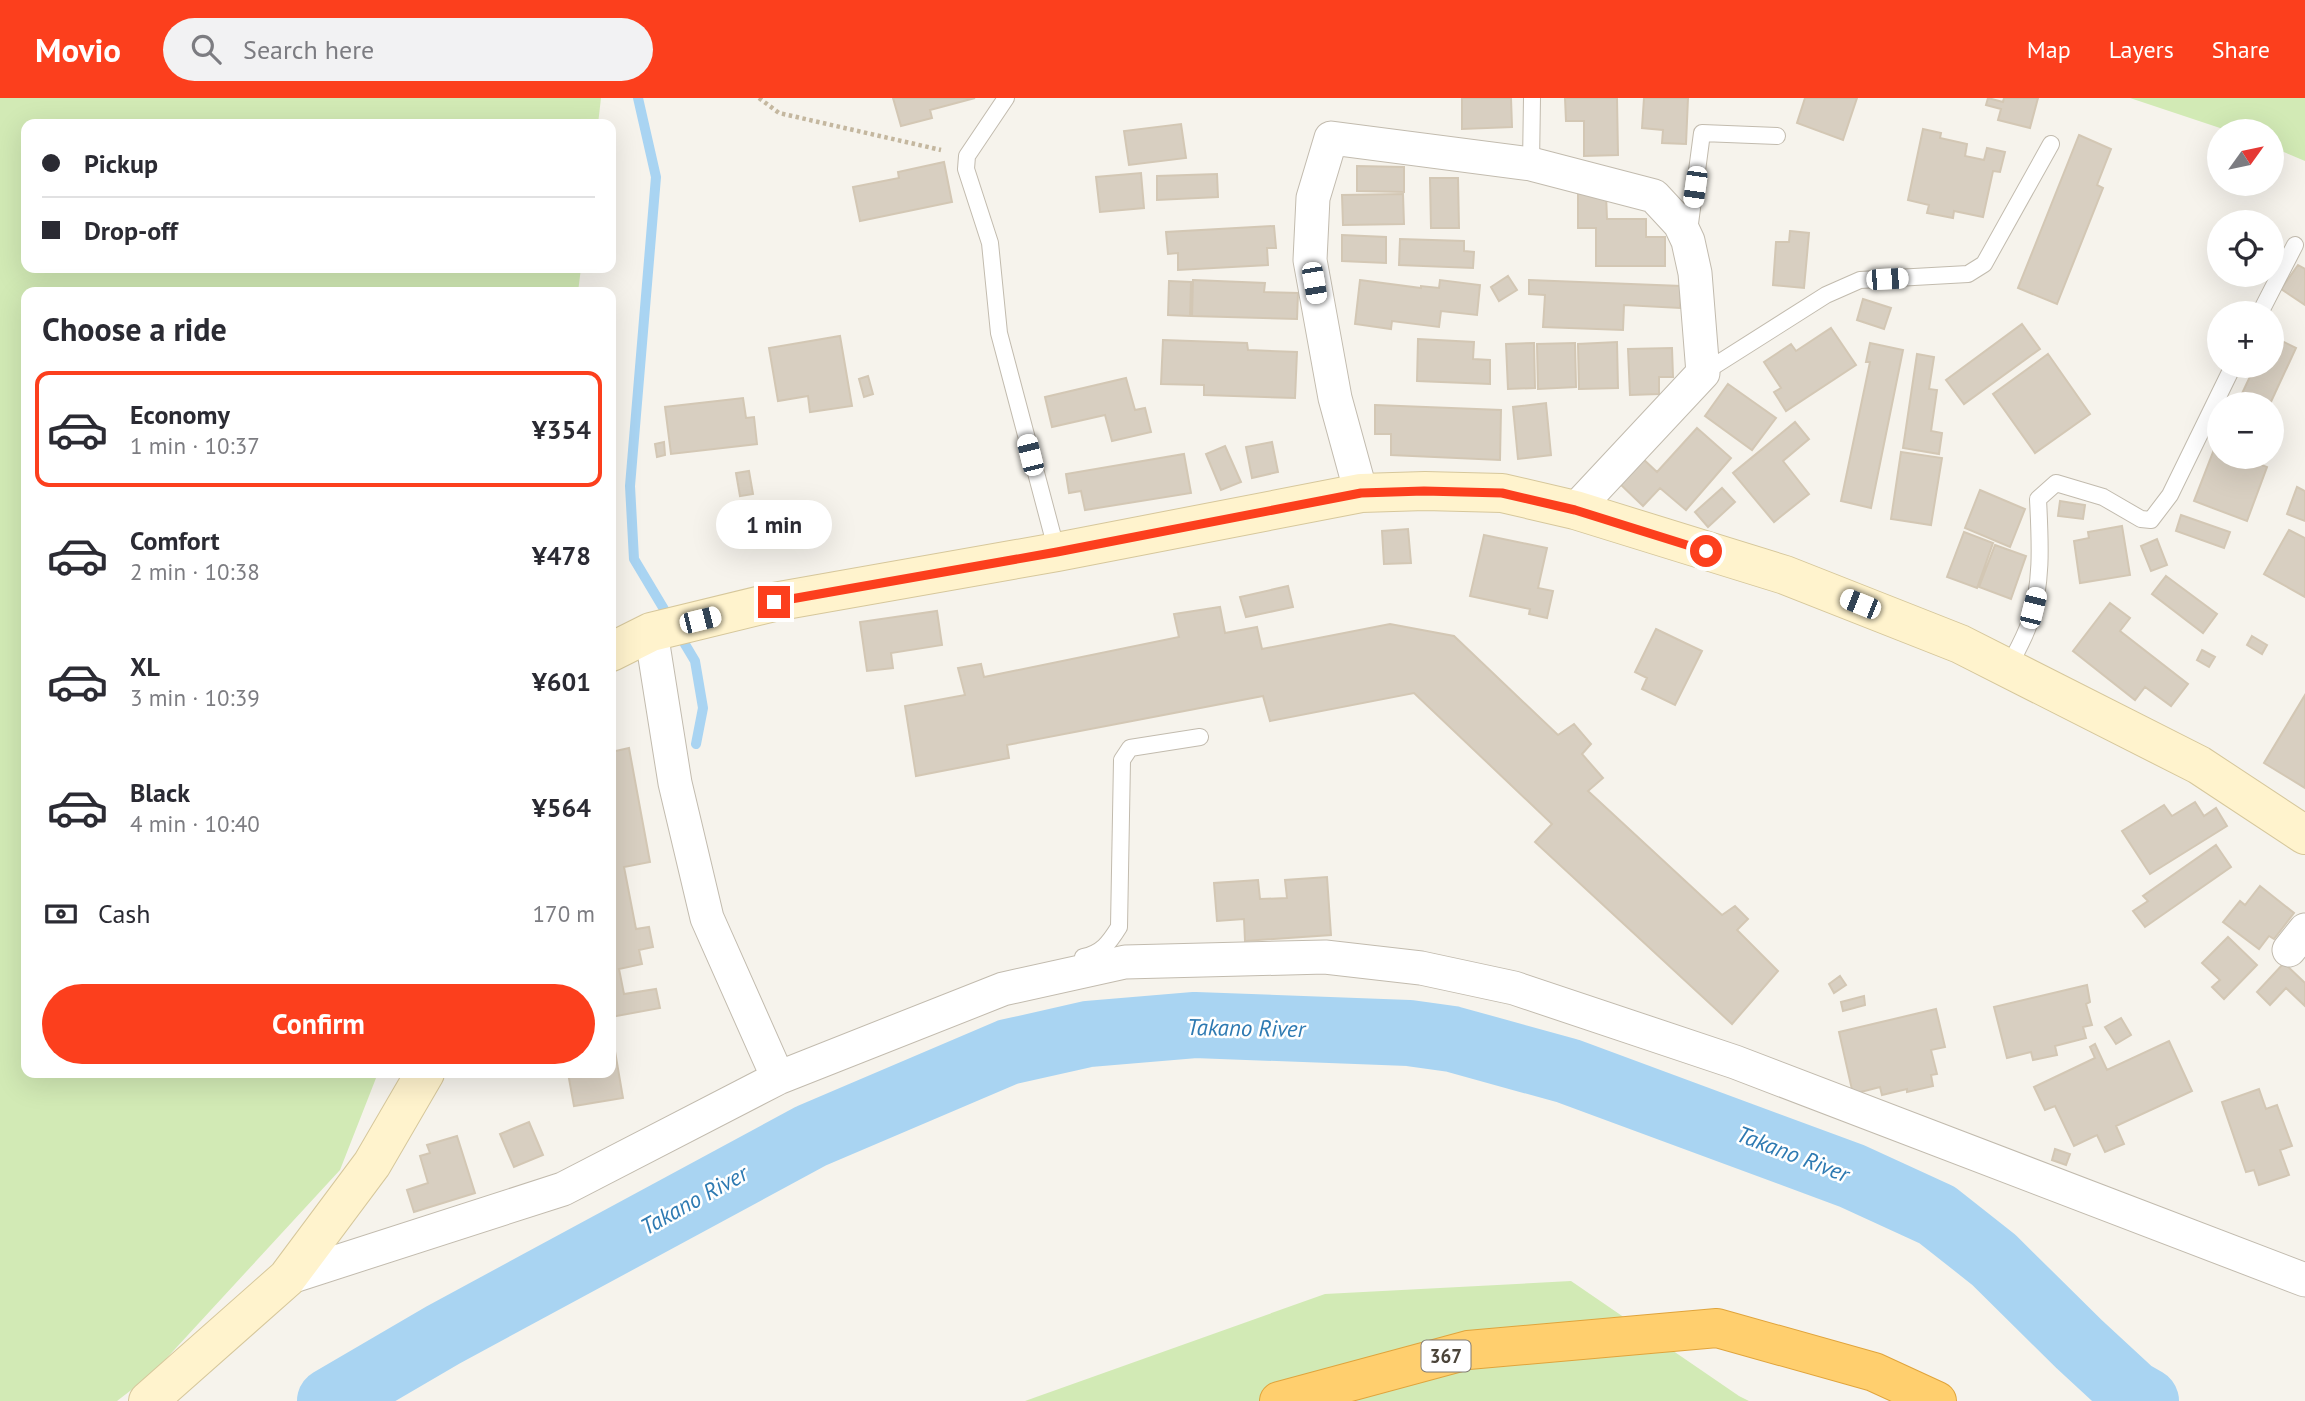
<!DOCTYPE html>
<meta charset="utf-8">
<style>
body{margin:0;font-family:"PT Sans",sans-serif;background:#f2f2f3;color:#2b2b33;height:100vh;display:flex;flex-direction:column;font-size:26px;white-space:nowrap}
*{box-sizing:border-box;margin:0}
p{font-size:23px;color:#7c7c81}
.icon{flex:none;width:38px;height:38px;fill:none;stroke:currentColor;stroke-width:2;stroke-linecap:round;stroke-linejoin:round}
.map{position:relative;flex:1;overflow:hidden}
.drawer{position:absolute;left:21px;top:189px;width:595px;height:791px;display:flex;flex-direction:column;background:#fff;border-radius:14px;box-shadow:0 7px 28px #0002}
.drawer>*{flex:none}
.hud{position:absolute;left:21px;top:21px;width:595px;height:154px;border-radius:14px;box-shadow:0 7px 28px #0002;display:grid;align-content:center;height:154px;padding:0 21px;background:#fff}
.needle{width:46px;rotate:57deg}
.buttons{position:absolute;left:2207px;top:21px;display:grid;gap:14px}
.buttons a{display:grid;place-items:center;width:77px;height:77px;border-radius:50%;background:#fff;box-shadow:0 7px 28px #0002;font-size:35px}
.end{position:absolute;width:32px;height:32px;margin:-16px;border:9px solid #fc3f1d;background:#fff;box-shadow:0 0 0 4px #fff}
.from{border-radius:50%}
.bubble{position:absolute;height:49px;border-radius:24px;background:#fff;box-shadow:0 7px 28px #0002;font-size:23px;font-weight:700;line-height:49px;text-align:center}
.car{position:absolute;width:21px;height:42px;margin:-21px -10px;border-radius:9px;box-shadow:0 0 5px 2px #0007;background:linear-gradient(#fff 24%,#345 0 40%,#fff 0 76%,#345 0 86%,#fff 0)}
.hud b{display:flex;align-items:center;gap:24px;height:66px;font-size:26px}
.hud b+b{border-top:2px solid #e1e1e2}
.hud i{width:18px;height:18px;background:#2b2b33}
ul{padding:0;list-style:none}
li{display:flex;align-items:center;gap:21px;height:116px;margin:0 14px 10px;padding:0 7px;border:4px solid transparent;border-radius:14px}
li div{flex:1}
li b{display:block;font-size:26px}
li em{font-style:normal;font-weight:700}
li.active{border-color:#fc3f1d}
li>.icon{width:63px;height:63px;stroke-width:1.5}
h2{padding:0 21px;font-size:32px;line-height:84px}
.pay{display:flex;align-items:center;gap:18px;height:77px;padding:0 21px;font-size:26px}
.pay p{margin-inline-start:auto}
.button{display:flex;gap:14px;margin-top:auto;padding:14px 21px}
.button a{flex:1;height:80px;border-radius:42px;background:#fc3f1d;color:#fff;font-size:28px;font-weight:700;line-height:80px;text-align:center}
header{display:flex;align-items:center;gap:42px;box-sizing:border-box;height:98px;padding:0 35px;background:#fc3f1d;color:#fff}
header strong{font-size:33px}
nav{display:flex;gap:38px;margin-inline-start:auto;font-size:24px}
.search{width:490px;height:63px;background:#f2f2f3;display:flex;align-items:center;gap:18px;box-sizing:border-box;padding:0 24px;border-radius:38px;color:#7c7c81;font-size:26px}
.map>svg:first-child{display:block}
.green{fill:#d2eab5}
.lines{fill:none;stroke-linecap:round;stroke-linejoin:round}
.stream{stroke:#a9d4f2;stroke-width:10}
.river{stroke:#a9d4f2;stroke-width:66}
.building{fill:#d8cfc1;stroke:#d3c7b4;stroke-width:2}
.lane-casing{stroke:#c2bbae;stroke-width:18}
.street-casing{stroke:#c2bbae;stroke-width:35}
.secondary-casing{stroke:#d6c79b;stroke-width:40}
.highway-casing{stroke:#e0a43c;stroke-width:40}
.path{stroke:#c4b79f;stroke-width:4.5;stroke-dasharray:3.5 3.5;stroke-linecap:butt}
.lane{stroke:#fff;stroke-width:16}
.street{stroke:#fff;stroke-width:33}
.secondary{stroke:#fff3cd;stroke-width:38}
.highway{stroke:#ffcf6e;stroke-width:38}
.route{stroke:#fc3f1d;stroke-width:9}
.labels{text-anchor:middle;stroke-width:5;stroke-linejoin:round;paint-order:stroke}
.shield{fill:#fff;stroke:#817c74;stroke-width:2}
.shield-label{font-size:19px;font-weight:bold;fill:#4b4439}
.water-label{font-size:23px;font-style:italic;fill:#2e7ab2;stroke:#fff}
</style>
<header>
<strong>Movio</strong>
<div class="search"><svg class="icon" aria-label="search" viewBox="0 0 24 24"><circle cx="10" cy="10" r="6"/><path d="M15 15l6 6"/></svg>Search here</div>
<nav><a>Map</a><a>Layers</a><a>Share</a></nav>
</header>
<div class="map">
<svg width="2305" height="1303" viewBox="0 0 2305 1303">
<rect width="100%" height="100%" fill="#f6f3ec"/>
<path class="green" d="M0,0H601L598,26H26V170H581L578,194H26V975H378L340,1072L152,1276L117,1303H0Z
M2130,0H2305V63L2272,49V33H2229Z
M1571,1183L1739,1298L1749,1303H1025L1325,1196Z"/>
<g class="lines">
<path class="stream" d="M638,0L656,79L630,388L634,461L695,563L703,610L696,646"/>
<path class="river" d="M330,1303L443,1237L811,1038L1008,954L1088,936L1195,927L1409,935L1452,941L1568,973L1852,1078L1937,1117L1994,1162L2079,1246L2132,1295L2146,1303"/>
</g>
<path class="building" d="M893,0H975L930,12L932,20L901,28Z
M1462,0H1511L1512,29L1462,31Z
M1565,0H1617L1618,57L1584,58V23H1566Z
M1644,0H1688L1686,46L1662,45L1663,32L1642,30Z
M1805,0H1857L1843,42L1797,25Z
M1988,0L2003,4L2004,0H2038L2030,30L1998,22L2001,11L1986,7Z
M1181,26L1186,60L1129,67L1124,33Z
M1923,31L1941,35L1940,40L1967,46L1965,58L1984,62L1987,50L2005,54L2000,74L1993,73L1983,119L1954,113L1953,120L1927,115L1929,107L1908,102Z
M2079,37L2111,51L2097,87L2103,90L2057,206L2018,190Z
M944,64L952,104L860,123L853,89L899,80L898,74Z
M1357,68L1404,69V94L1357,93Z
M1141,75L1144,110L1100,114L1096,79Z
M1217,76L1218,99L1157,102V78Z
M1430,80H1458L1459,130H1431Z
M1403,96L1404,126L1343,127L1342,97Z
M1578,96H1606L1607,121H1646V139H1665V168H1596V130H1578Z
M1274,128L1276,150H1267L1268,167L1178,172V155L1168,156L1166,134Z
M1790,133L1809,135L1804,190L1773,187L1776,144H1789Z
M1342,137L1386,139V165L1342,163Z
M1400,141L1464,143V153L1474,154L1473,170L1399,167Z
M2298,167L2305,171V207L2281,191Z
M1508,178L1517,192L1499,203L1491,189Z
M1193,182L1265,185L1264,194L1298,195L1297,221L1192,218Z
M1360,182L1421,190V188L1439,190L1440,182L1480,187L1477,217L1441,213L1439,229L1392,223L1391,231L1355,226Z
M1529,182L1681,188L1680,210L1624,207L1623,232L1543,229L1545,197L1529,196Z
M1169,183L1191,184L1190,218L1168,217Z
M1863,201L1891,210L1884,231L1857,222Z
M2022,226L2040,251L1964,306L1946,282Z
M1831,230L1856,267L1786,313L1774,294L1781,290L1764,264L1791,246L1796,253Z
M840,238L852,308L810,314L808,298L778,303L769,250Z
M2272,238L2296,250L2270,306H2237L2255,268H2272Z
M1418,241L1474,244L1473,261L1490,262V286L1417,283Z
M1163,242L1247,245L1248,252L1297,254L1295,300L1204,297V287L1161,286Z
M1617,244L1618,290L1579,291L1578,246Z
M1534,245L1535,290L1508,291L1506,246Z
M1575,245L1576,289L1538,291L1537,246Z
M1870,245L1903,252L1871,410L1841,403L1870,264H1866Z
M1672,250L1673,279H1659V296L1630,297L1628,251Z
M1917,256L1934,259L1929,291L1937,292L1931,333L1942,335L1939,356L1903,350Z
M2048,256L2090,316L2035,355L1993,296Z
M868,278L873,296L864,299L859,281Z
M1126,280L1135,312L1145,310L1151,334L1112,343L1105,317L1052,329L1045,299Z
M1728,286L1776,320L1752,352L1705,318Z
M743,300L746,320L754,319L757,346L671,356L665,309Z
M1546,305L1551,357L1518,361L1513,309Z
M1375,307L1501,312L1500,362L1391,357V336H1375Z
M1795,324L1809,341L1783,363L1809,396L1774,424L1733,375Z
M1697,330L1731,360L1686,412L1660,390L1643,408L1619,385L1642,360L1657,374Z
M664,344L665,357L657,359L655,346Z
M1272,344L1278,374L1252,380L1246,349Z
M1225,348L1241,384L1221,392L1206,356Z
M2215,349L2219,350V359H2241L2267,369L2247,423L2194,403Z
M1901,354L1942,360L1931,427L1891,421Z
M1184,356L1191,395L1085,412L1081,393L1069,395L1066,376Z
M749,373L753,396L740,398L736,375Z
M2297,389L2305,393V423L2287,416Z
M1722,390L1735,404L1708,429L1695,414Z
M1980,392L2025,411L2010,449L1965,430Z
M2060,403L2085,407L2083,421L2058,418Z
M2181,417L2230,434L2224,450L2176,433Z
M2122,428L2130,477L2080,485L2074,443L2089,440L2088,434Z
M1408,431L1411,465L1384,466L1382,433Z
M2289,432L2305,440V499L2264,476Z
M1964,434L1993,445L1977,490L1947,479Z
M1484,437L1547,450L1538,490L1553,493L1547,520L1529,516L1530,511L1470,498Z
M2157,441L2167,467L2151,473L2141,448Z
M1995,447L2026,458L2011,501L1979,489Z
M2166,478L2217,516L2203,535L2152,496Z
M1288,488L1293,509L1246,519L1240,499Z
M2110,505L2130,520L2120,533L2188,586L2171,608L2145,589L2135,602L2073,553Z
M1220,509L1225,535L1257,529L1262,551L1390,526L1454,538L1558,637L1574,626L1591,646L1582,656L1603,680L1588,693L1722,817L1735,808L1748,821L1737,832L1778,873L1732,926L1535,744L1552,726L1414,595L1270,623L1263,598L1007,647L1009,660L916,678L905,608L965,597L958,570L981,566L984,579L1179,539L1174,516Z
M937,513L942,547L891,555L893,570L867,573L860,524Z
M1656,531L1702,553L1675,607L1642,591L1647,580L1635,574Z
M2252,538L2267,547L2262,556L2247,547Z
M2202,552L2215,559L2209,569L2197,562Z
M2305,597V690L2264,665Z
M629,650L650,764L624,769L636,831L649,829L653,849L639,852L642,866L619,871L624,896L656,891L660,910L611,919V654Z
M2195,704L2204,718L2216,710L2227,728L2150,776L2122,733L2164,707L2172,718Z
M2216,747L2231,769L2145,829L2133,813L2148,803L2143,798Z
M1327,779L1331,837L1245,843L1244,821L1217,823L1214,785L1258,782L1260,801L1287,800L1285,782Z
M2260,788L2294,815L2274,841L2269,838L2259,851L2223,824L2240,803L2245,807Z
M2228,839L2257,867L2224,901L2212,889L2220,882L2202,865Z
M2284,865L2305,885V908L2286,890L2270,907L2257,894Z
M1840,878L1846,887L1834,895L1829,886Z
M2087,887L2090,904L2086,906L2092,927L2083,929L2086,940L2055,948L2057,957L2033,962L2031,954L2007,960L1994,909Z
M1864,898L1865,907L1843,913L1841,904Z
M1936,911L1945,949L1931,952L1937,976L1931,977L1933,988L1907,994V991L1882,997L1880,989L1853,996L1839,934Z
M2121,920L2131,937L2116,946L2105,929Z
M611,930L623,1000L574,1008L568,975H611Z
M2169,943L2192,993L2116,1028L2124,1046L2105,1054L2097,1037L2074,1048L2055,1008L2045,1012L2034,989L2095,960L2090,949L2095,946L2107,972Z
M2259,991L2266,1011L2277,1007L2292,1048L2280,1052L2289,1077L2259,1087L2254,1072L2246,1074L2222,1004Z
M529,1024L543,1057L514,1069L500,1036Z
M457,1038L475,1095L414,1114L407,1092L428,1085L420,1058L430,1055L427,1047Z
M2055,1051L2070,1056L2066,1067L2052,1062Z"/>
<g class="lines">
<g class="lane-casing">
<path id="lane" d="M1006,0L967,58L966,71L990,145L999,235L1057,454
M1531,66L1532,0
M1689,133L1702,35L1777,38
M2260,215L2295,147
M1703,275L1826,197L1860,182L1968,176L1984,166L2051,46
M2008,570C2015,556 2024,541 2029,526C2043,486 2040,442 2038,401L2056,385L2103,399L2141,421L2151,422L2170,397L2233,268
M1083,859C1102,855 1109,845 1119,829L1122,662L1130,650L1200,639"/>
</g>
<g class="street-casing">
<path id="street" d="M1361,395L1335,300L1310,162L1313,100L1331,40L1531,66L1654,98L1680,126L1688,143L1695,175L1703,275L1575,412
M651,534L675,685L707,820L778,980
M2289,852L2305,832
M287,1180L563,1091L778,980L1003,891L1125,864L1325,859L1421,870L1514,890L1735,964L2305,1182"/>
</g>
<g class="secondary-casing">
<path id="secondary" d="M611,554L651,534L774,504L1057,454L1361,395L1425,393L1502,395L1575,412L1785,477L1960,546L2199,667L2305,737
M148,1303L287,1180L372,1066L425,975"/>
</g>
<g class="highway-casing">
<path id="highway" d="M1279,1303L1468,1252L1717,1230L1874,1274L1937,1303"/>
</g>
<path class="path" d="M759,0L779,15L941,52"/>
<use href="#lane" class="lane"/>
<use href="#street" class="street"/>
<use href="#secondary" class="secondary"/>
<use href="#highway" class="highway"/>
</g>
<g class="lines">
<path class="route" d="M774,504L1057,454L1361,395L1424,393L1502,395L1575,412L1706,453"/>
</g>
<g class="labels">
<rect class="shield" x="1421.5" y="1242.5" width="49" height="31" rx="5"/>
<g class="shield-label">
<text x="1446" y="1265">367</text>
</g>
<g class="water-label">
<text transform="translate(1246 930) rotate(1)" y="8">Takano River</text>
<text transform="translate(1793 1056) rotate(21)" y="8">Takano River</text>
<text transform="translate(694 1102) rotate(-29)" y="8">Takano River</text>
</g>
</g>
</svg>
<div class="buttons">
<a><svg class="needle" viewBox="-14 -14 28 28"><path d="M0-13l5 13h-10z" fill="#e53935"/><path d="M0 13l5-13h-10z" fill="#7c7c81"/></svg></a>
<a><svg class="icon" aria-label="locate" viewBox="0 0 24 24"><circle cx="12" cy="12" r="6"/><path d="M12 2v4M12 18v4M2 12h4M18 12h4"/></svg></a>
<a>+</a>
<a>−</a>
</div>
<i class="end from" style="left:1706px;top:453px"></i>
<i class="end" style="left:774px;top:504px"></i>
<div class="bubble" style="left:716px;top:402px;width:116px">1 min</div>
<i class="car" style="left:1695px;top:89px;rotate:188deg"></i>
<i class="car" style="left:1887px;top:181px;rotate:87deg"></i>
<i class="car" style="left:1314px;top:185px;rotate:170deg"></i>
<i class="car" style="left:1030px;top:357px;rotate:346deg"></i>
<i class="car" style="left:1860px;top:506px;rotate:292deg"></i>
<i class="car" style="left:2033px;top:510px;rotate:14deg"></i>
<i class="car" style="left:700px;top:522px;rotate:76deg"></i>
<div class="hud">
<b><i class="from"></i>Pickup</b>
<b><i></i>Drop-off</b>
</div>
<section class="drawer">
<h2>Choose a ride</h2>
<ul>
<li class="active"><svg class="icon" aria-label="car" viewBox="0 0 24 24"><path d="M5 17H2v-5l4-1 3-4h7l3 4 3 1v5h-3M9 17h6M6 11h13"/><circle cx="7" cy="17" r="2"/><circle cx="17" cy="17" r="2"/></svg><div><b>Economy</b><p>1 min · 10:37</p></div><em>¥354</em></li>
<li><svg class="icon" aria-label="car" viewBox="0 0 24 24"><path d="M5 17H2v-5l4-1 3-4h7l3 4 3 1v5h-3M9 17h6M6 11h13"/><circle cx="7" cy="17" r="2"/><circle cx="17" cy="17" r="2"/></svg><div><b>Comfort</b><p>2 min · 10:38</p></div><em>¥478</em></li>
<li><svg class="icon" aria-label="car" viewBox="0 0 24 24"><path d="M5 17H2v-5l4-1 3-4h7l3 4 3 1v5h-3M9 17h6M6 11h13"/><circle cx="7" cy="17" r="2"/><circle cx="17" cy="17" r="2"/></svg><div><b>XL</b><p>3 min · 10:39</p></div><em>¥601</em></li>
<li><svg class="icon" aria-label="car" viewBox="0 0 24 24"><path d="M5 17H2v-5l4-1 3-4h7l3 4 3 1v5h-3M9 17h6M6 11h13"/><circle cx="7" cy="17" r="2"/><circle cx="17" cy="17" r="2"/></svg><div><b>Black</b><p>4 min · 10:40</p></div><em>¥564</em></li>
</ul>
<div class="pay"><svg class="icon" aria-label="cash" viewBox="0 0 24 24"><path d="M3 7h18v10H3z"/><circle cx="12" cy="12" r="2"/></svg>Cash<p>170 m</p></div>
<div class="button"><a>Confirm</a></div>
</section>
</div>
